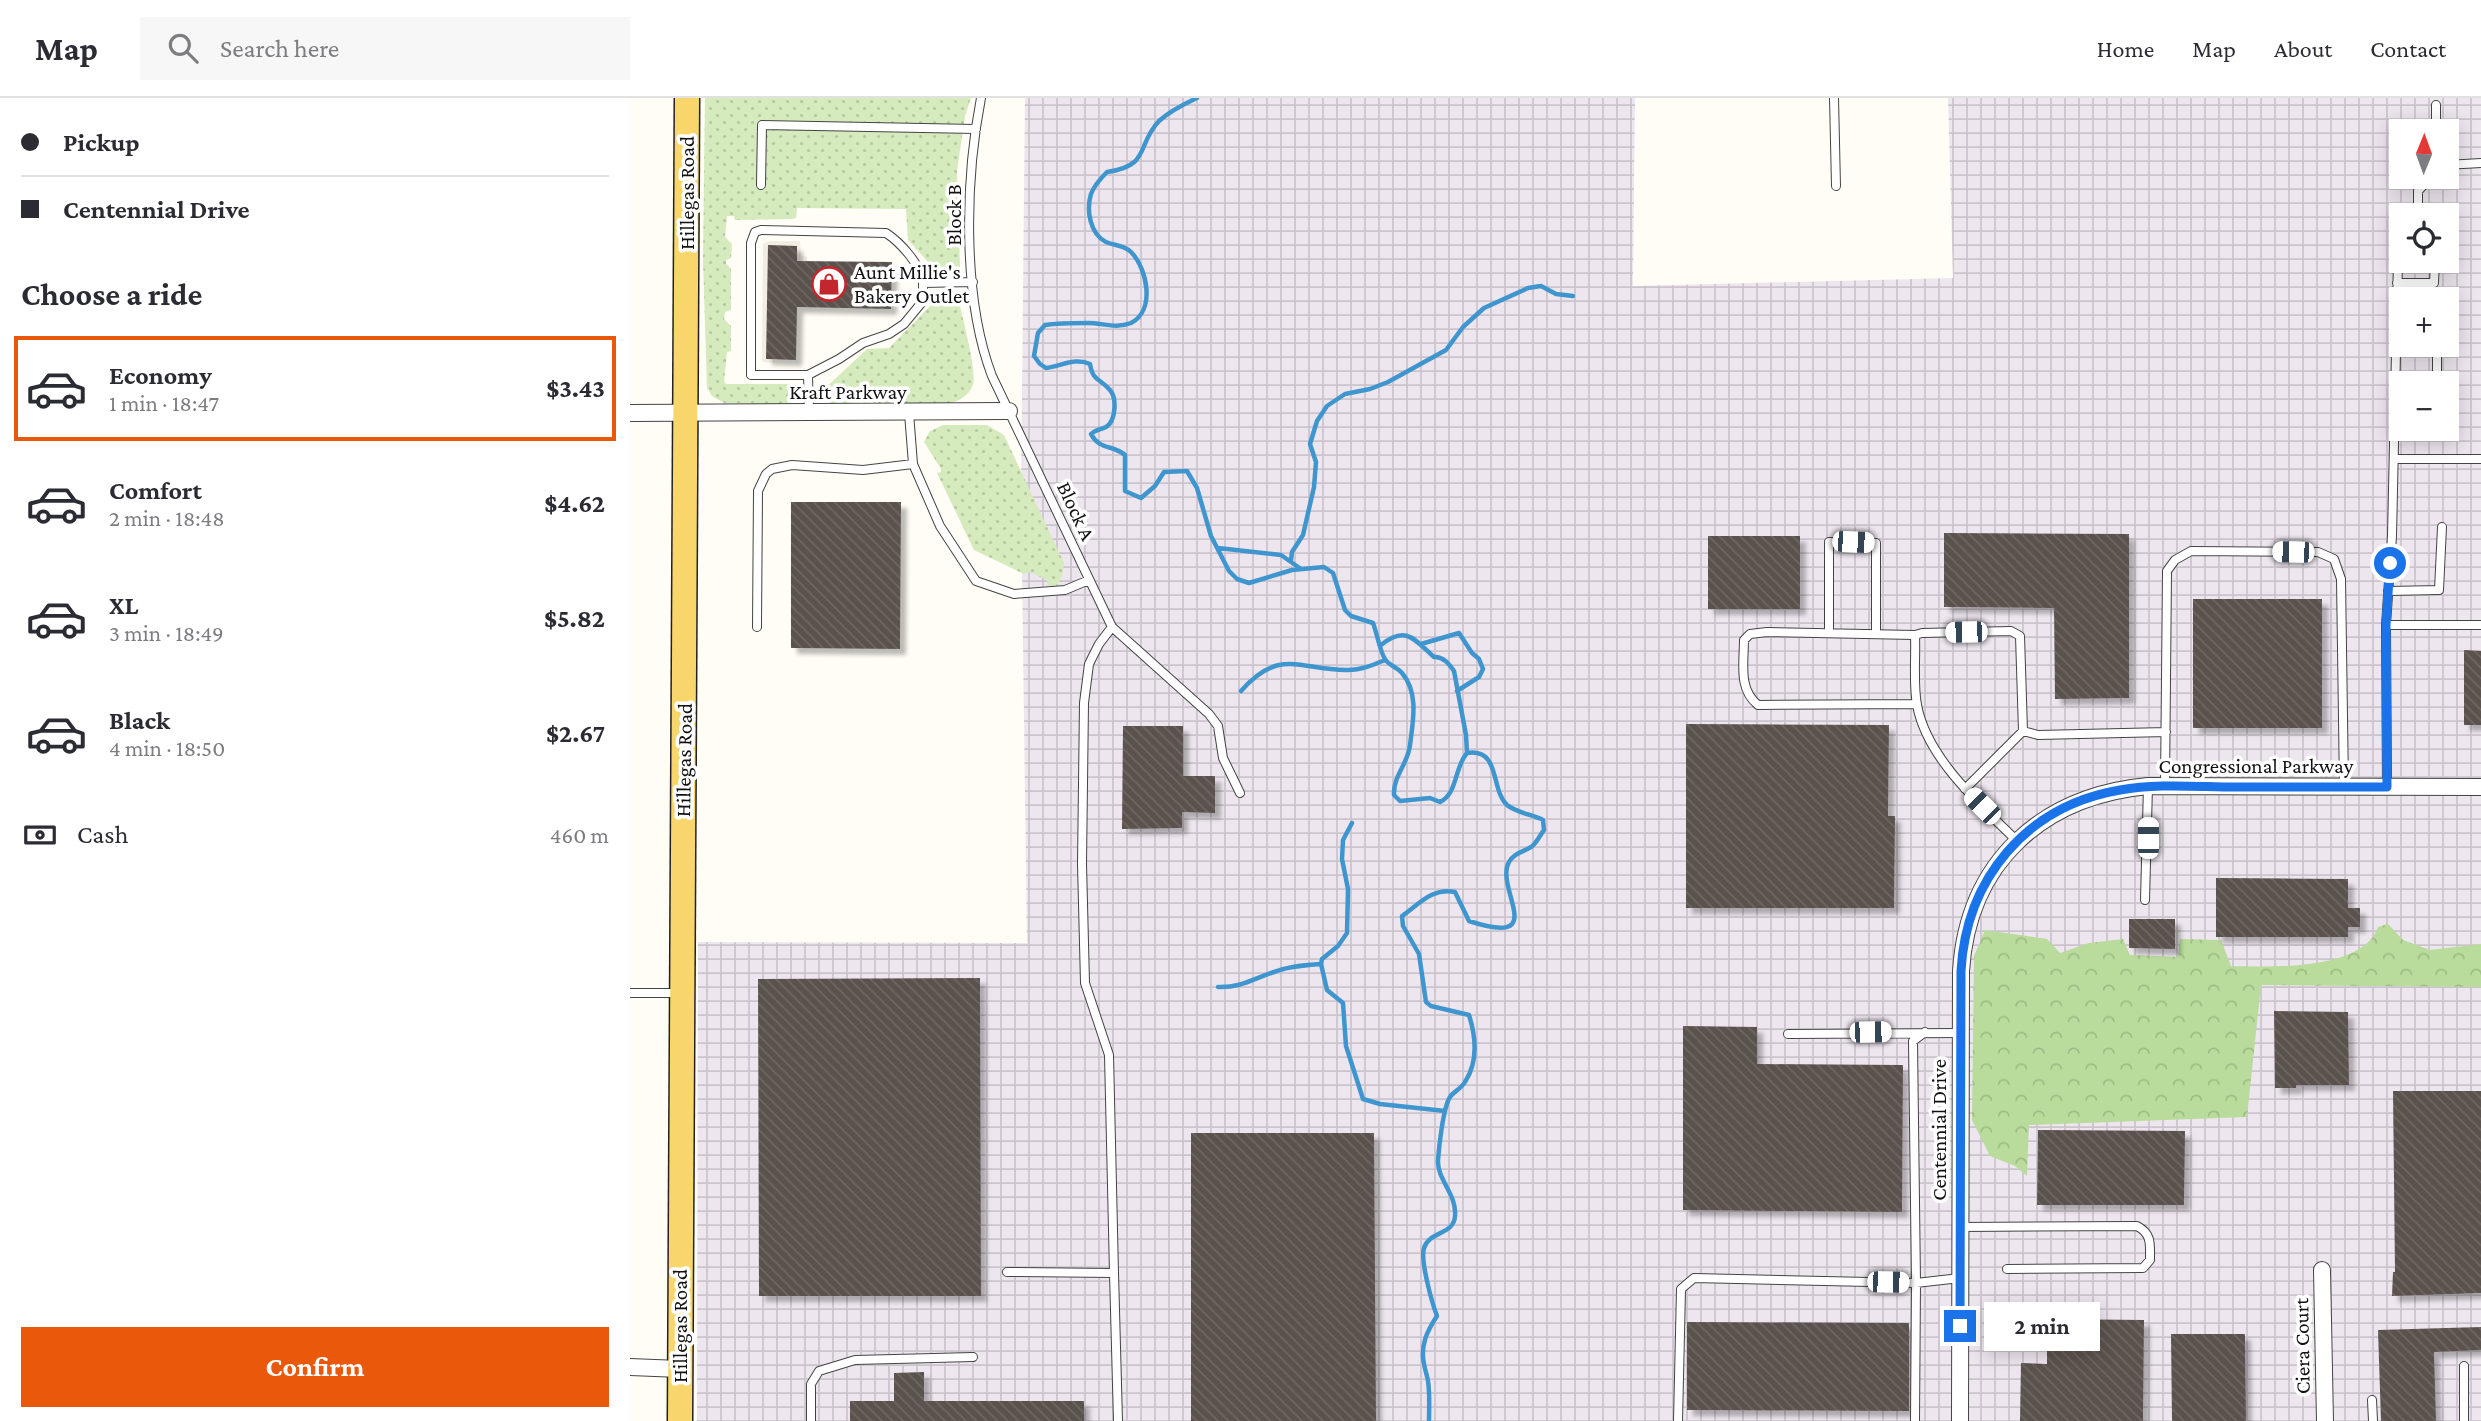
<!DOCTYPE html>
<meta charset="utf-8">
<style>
body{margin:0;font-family:"Crimson Pro",serif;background:#f7f7f7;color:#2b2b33;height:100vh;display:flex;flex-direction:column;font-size:26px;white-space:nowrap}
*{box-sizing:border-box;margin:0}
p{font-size:23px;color:#7c7c81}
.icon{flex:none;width:38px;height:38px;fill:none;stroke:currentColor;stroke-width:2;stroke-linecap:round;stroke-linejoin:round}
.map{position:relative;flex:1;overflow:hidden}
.details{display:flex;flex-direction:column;background:#fff;width:630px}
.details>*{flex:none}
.banner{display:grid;align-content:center;height:154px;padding:0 21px;background:#fff}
.needle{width:46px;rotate:1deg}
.buttons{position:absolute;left:1759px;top:21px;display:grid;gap:14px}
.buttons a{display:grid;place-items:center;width:70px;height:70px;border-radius:0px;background:#fff;box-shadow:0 4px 18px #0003;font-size:35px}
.end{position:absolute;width:32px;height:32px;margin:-16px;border:9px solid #1a73e8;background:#fff;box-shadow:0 0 0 4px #fff}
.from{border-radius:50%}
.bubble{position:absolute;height:49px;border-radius:0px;background:#fff;box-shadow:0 4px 18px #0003;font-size:23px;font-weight:700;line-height:49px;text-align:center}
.car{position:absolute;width:21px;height:42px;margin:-21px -10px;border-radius:9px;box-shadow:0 0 5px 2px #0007;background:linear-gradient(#fff 24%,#345 0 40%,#fff 0 76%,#345 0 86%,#fff 0)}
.banner b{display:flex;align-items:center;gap:24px;height:66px;font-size:26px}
.banner b+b{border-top:2px solid #e1e1e2}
.banner i{width:18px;height:18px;background:#2b2b33}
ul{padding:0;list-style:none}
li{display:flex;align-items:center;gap:21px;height:105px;margin:0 14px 10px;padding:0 7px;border:4px solid transparent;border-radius:0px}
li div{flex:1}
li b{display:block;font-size:26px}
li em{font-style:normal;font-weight:700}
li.current{border-color:#ea580c}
li>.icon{width:63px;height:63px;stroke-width:1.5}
h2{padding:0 21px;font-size:32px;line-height:84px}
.pay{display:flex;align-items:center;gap:18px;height:77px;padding:0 21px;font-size:26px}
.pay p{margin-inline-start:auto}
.primary-button{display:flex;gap:14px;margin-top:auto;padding:14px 21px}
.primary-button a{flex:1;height:80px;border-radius:0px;background:#ea580c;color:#fff;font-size:28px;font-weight:700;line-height:80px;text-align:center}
header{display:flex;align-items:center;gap:42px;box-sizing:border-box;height:98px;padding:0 35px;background:#fff;border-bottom:2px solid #e1e1e2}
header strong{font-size:33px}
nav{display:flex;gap:38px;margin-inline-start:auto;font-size:24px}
.search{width:490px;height:63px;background:#f7f7f7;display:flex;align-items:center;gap:18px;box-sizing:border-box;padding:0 24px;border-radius:0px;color:#7c7c81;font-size:26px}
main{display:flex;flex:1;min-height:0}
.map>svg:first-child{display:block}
.industrial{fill:url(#industrial-grid);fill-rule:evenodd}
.grass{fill:url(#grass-dots)}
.forest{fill:url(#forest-crowns)}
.plaza{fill:#f1ede2}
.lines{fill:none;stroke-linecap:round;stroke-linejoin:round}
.stream{stroke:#3f96cf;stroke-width:4.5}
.building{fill:url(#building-back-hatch);filter:url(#shadow)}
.service-casing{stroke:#444;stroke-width:10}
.minor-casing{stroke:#444;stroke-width:18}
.primary-casing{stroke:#222;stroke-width:27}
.service{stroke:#fff;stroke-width:8}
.minor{stroke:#fff;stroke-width:16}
.primary{stroke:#f9d66b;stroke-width:24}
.route{stroke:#1a73e8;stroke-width:9}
.labels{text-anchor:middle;stroke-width:7;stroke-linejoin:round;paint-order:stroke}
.street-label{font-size:21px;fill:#111;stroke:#fff}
.poi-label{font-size:21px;fill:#111;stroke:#fff;text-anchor:start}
</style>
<header>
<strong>Map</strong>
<div class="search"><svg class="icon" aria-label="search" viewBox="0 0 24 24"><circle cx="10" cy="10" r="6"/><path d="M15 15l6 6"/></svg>Search here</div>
<nav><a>Home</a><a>Map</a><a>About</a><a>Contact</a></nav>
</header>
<main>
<section class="details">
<div class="banner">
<b><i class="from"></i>Pickup</b>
<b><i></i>Centennial Drive</b>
</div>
<h2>Choose a ride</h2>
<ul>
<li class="current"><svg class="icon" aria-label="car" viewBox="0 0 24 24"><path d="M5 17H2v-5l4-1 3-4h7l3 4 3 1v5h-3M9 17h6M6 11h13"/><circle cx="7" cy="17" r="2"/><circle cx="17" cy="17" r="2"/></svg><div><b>Economy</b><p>1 min · 18:47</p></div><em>$3.43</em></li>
<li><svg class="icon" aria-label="car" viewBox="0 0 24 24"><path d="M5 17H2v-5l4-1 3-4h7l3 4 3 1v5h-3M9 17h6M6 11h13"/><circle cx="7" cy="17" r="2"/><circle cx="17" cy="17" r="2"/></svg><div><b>Comfort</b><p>2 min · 18:48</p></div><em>$4.62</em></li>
<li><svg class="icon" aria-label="car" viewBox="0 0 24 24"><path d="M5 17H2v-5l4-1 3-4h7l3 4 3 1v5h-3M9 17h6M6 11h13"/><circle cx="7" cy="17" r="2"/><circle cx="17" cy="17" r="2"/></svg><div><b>XL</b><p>3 min · 18:49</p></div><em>$5.82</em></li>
<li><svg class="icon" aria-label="car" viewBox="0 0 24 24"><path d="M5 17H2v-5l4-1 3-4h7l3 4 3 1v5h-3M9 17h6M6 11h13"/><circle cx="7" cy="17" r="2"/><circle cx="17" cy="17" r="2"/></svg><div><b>Black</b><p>4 min · 18:50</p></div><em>$2.67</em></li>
</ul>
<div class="pay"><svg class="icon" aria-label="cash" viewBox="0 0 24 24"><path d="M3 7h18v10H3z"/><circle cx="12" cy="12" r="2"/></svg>Cash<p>460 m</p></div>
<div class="primary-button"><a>Confirm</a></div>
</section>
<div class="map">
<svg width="1851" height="1323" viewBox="0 0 1851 1323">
<defs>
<pattern id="industrial-grid" width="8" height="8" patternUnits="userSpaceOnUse" patternTransform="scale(1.75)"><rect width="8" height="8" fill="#eee6ef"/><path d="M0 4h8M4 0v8" fill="none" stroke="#cbc4cc"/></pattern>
<pattern id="grass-dots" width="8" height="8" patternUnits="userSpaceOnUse" patternTransform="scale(1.75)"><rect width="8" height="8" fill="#d5ebbd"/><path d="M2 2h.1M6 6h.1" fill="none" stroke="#b6c8a1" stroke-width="1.8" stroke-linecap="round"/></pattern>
<pattern id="forest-crowns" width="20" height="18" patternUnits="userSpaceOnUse" patternTransform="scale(1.75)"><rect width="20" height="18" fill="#b9dc9c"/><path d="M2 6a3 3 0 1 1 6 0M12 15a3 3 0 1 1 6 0" fill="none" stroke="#9ebc85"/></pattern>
<pattern id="building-back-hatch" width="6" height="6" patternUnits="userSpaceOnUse" patternTransform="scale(1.75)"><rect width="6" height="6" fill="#5a524d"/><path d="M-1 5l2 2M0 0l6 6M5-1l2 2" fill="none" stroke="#6d6662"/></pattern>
<filter id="shadow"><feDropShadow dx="6" dy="6" stdDeviation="2" flood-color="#0004"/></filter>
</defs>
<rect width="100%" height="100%" fill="#fffdf5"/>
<path class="industrial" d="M395,0H1005L1003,188L1323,180L1318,0H1851V1323H67L68,844L397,845L391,396ZM1771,33H1816V79H1771ZM1771,117H1816V163H1771ZM1771,201H1816V247H1771ZM1771,285H1816V331H1771Z"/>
<path class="grass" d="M75,0H341L335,18L327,73L330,169L321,176L310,177L278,142L276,111L167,110L166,120L162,121L105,122L104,118H97L95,139L102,146L101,160L96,162V165L101,171V212L95,214L94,221L101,228V253L97,254L94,283L96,286H162L168,291C168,300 166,303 157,306L94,305L82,298L77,290L73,162Z
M311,201H320L330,208C333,222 347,274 343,286C340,297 329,304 318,305L202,306L192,300L190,295L237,251L259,250L305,203Z
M313,327H357L374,337L434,465C433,475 432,486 422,489L418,487L417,482L399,474L394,476L344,452L307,375L311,374V371L294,344L300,333Z"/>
<path class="forest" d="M1758,826L1773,842L1800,852L1851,846V889L1631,887L1617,1019L1399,1027L1397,1078L1385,1068L1360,1058L1342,1022L1344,858L1355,832L1417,841L1430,855L1459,845L1493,841L1500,857L1548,859L1550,841L1591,842L1601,868C1640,869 1733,873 1748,829Z"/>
<path class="plaza" d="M139,143H170L171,158L177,159V163H167V148H138L136,261L145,262V265L133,264L132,261L133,146Z"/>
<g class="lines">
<path class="stream" d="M567,0C554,6 540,13 529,23C506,47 521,68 477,74C471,80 464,88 461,96C456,112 460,136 476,144C485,148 494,147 501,154C517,170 526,212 501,225C486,231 473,225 458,225C444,225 429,225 415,227L408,235L404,258L410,266L416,270C431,268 446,259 460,266C463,284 470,280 480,292C487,300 486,323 476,329C470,332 466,331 461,336C469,352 484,347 495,357V393L511,400L525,388L534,374L557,373L567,390L581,438L599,473L607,481L619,485L662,472L694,469L703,475L715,512L721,518L743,525C747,535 750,554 755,561C758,567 767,569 772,575C789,595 783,623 780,647C778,666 763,678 764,697L770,703L800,700L810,704C828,695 824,670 837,655C871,650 860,691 877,707C885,714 903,717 913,722L914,732C910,737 906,746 901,749C893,754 884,755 879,764C864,790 921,850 839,823L825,794C803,789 789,806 772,818L773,828L789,856L796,904L801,908L839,917C846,939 848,964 835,984C831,991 823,994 820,999C813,1010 809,1049 808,1062C807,1082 827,1096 825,1118C824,1137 799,1133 794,1150C790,1162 802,1205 807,1218C797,1233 790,1248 794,1266C795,1272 797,1277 798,1283C800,1296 799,1309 799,1323
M588,450L651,457L671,471
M661,462L662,454L673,437L684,389L686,364L680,346L687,323L697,308L715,296L740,291L758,284L816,252L833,229L854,210L898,190L911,188L926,196L943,198
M791,546L829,535L842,555L849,561L853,571L849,579L827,593
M751,547C776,527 784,541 804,559C813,558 819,566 824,573L836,637L837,655
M611,593C651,548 671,573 718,572C731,572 743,567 755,562
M722,725L713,742L712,761L718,791L717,835L708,848L692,861L691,866L697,892L713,905L716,948L733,1001L750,1006L815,1013
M588,889C612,890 624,880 647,873C661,868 676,867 691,866"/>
</g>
<path class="building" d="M138,147L167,148V163L262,164L261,211L167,209L166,262L136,261Z
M161,404H271L270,551L161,550Z
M1314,435L1499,436V600L1425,601L1424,510L1314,509Z
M1078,438H1170V511H1078Z
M1563,501H1692V630H1563Z
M1834,552L1851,553V627H1834Z
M1056,626L1259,627L1258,718H1265L1264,810H1056Z
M493,628H553V678H585V715L552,714V730L492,731Z
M1586,780L1718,781V810H1730V829H1718V839H1586Z
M1499,821H1545V851L1499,850Z
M350,880L351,1198H129L128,881Z
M1644,913L1718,914L1719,987H1666V990H1645Z
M1053,928L1127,929V966L1273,967L1272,1114L1053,1112Z
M1763,993H1851V1195L1762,1198L1763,1174H1765Z
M1408,1032L1555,1033L1554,1107H1407Z
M561,1035H744L746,1323H561Z
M1417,1221L1514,1222L1513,1323H1390L1391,1265L1417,1266Z
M1057,1224L1279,1225V1313L1057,1312Z
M1851,1229V1252L1804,1254L1806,1323H1751L1748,1232Z
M1541,1236H1615L1616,1323H1542Z
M294,1274V1303H454V1323H220V1303H264V1275Z"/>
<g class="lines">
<g class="service-casing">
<path id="service" d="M351,0C335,82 332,199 362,278L482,529L579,616L588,628L593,660L610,695
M1204,0L1206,88
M1806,33V7
M1816,67L1851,65
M131,87L132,27L346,31
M1788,115L1807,117
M1767,185H1804L1805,163
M178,277L209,261L233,245L259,236L274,226L293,203V185
M1807,285V247
M279,315L283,366L310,428L346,483L384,496L435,492L459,482
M179,316L178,277H121V145L125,134L131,132L256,135C270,144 292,168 293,185L343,184
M1764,361H1851
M1758,493L1809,492L1812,429
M1756,527L1762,438L1769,117L1788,115V93L1801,79
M127,529L128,393L136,376L142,371L162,367L233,372L283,366
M482,529L469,546L459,566L454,605L452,766L455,885L479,957L484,1175
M1199,535V444L1246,445V536
M1285,537L1137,534L1120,536L1114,542C1114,565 1108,591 1128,607L1287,606
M1535,689L1537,473L1545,462L1561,453L1688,454L1704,461L1711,481L1714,689
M1757,689L1756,527H1851
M1335,691L1393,633
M1387,743C1351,707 1297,661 1287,607C1283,585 1286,560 1285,537L1292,535L1381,533L1390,538L1393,633L1408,637L1536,634
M1515,802L1518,688
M0,895H50
M1158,936L1331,935
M1330,1129L1507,1128C1522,1136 1520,1146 1520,1162L1513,1170L1377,1171
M377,1174L484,1175L488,1323
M1742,1302L1743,1323
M181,1323V1286L189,1273L225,1262L343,1259
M1048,1323L1051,1191L1064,1180L1286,1185L1330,1180
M1285,1323L1286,1185L1283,943L1295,934
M1834,1323V1268"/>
</g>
<g class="minor-casing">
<path id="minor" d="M0,315L379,313
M1692,1172L1695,1323
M0,1269L50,1271
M1330,1323L1331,873C1338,764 1412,698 1518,688L1851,689"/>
</g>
<g class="primary-casing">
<path id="primary" d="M50,1323L57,0"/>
</g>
<use href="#service" class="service"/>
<use href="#minor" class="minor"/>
<use href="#primary" class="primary"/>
</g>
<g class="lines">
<path class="route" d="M1330,1228L1331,873C1336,781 1396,708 1490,692C1528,685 1568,689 1607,689C1657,689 1707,689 1757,689L1756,527L1760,465"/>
</g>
<defs>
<g id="shop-ring" transform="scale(1.75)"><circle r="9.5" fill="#fff" stroke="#c4262e" stroke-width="1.5"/><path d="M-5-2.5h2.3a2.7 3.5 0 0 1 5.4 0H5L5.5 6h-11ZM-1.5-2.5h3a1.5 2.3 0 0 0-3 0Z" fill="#c4262e"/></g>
</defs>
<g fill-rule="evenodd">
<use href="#shop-ring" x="199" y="186"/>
</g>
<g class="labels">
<g class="street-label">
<text transform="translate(57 95) rotate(-90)" y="7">Hillegas Road</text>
<text transform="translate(324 117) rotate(-90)" y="7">Block B</text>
<text x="218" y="301">Kraft Parkway</text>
<text transform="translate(446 413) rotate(65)" y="7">Block A</text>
<text transform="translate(54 662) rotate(-89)" y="7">Hillegas Road</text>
<text x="1626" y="675">Congressional Parkway</text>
<text transform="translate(1309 1032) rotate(-90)" y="7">Centennial Drive</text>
<text transform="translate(50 1228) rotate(-90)" y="7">Hillegas Road</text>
<text transform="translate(1672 1248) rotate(-91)" y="7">Ciera Court</text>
</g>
<g class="poi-label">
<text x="224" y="181">Aunt Millie's<tspan x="224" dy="24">Bakery Outlet</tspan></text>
</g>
</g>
</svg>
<div class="buttons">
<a><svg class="needle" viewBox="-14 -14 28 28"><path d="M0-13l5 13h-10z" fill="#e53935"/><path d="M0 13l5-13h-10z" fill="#7c7c81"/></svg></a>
<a><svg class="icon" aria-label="locate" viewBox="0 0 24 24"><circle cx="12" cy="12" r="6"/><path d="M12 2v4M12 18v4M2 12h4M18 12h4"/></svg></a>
<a>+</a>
<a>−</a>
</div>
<i class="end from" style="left:1760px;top:465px"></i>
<i class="end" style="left:1330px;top:1228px"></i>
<div class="bubble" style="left:1354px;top:1204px;width:116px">2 min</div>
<i class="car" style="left:1223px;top:444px;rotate:92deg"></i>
<i class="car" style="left:1663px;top:454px;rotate:271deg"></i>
<i class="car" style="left:1336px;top:534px;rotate:269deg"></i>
<i class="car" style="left:1352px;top:708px;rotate:315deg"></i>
<i class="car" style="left:1518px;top:740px;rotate:0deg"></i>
<i class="car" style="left:1240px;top:934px;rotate:89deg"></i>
<i class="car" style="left:1258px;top:1184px;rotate:91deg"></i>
</div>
</main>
